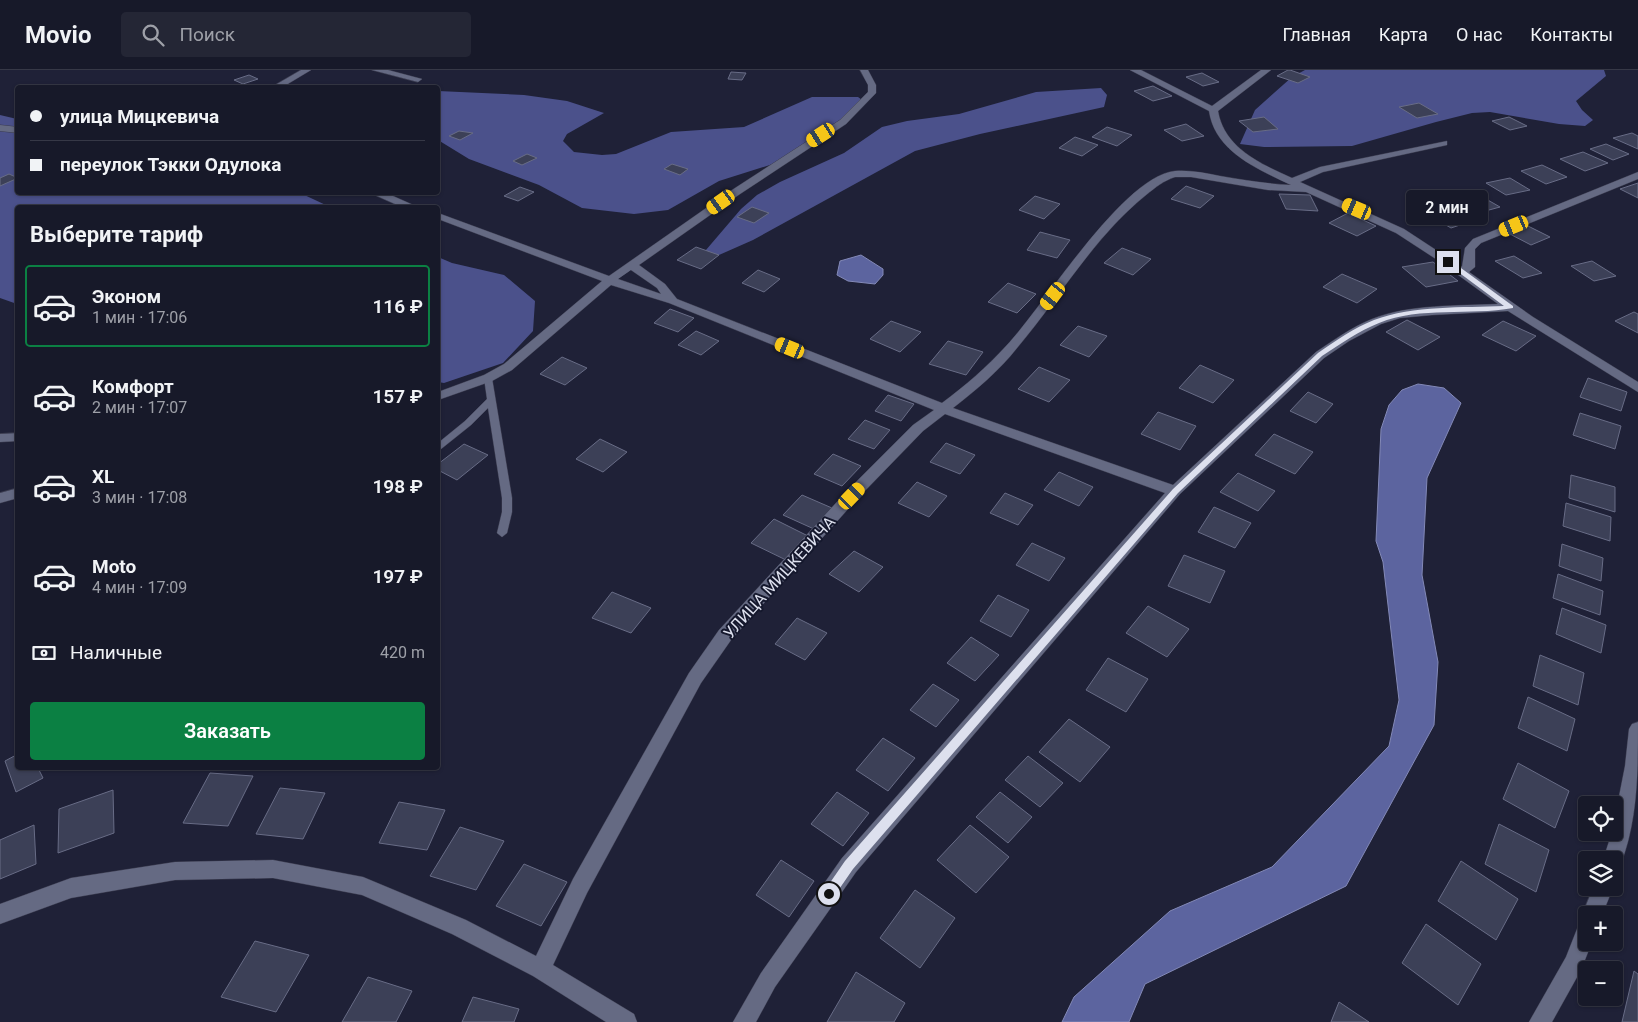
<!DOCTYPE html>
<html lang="ru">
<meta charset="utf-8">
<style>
body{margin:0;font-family:Roboto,sans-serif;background:#242635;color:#f1f3f6;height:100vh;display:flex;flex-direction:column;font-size:19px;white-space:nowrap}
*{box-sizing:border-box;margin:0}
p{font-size:16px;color:#9ea0a8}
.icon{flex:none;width:28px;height:28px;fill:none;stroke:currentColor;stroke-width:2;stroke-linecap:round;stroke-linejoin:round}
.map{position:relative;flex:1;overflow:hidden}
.drawer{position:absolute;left:15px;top:135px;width:425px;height:565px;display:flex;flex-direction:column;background:#171929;border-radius:5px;box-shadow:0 1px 4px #0004,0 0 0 1px #363846}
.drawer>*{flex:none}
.top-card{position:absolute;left:15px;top:15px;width:425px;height:110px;border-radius:5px;box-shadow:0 1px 4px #0004,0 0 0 1px #363846;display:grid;align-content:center;height:110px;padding:0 15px;background:#171929}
.fabs{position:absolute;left:1578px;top:726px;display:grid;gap:10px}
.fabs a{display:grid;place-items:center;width:45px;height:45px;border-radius:5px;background:#171929;box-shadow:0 1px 4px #0004,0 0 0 1px #363846;font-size:25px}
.end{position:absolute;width:22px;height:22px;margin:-11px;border:6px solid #dde0ee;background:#111;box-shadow:0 0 0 2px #111}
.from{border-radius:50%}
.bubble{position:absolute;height:35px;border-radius:5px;background:#171929;box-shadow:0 1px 4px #0004,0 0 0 1px #363846;font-size:16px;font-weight:600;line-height:35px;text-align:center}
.car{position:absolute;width:15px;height:30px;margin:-15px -8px;border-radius:6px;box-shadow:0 0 4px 1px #0007;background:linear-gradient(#f5c518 24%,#345 0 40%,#f5c518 0 76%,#345 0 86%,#f5c518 0)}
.top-card b{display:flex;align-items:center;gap:18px;height:48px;font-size:19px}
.top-card b+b{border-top:1px solid #363846}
.top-card i{width:12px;height:12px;background:#f1f3f6}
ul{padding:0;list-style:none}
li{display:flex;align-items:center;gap:15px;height:82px;margin:0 10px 8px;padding:0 5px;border:2px solid transparent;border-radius:5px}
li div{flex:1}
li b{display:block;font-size:19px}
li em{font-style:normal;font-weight:600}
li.active{border-color:#0b8043}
li>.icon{width:45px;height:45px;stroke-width:1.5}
h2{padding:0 15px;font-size:22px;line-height:60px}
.pay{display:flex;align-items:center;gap:12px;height:55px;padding:0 15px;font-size:19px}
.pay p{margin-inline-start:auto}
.action{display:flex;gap:10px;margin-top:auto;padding:10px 15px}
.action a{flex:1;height:58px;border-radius:5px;background:#0b8043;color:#fff;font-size:20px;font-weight:600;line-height:58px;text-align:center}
header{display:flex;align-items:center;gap:30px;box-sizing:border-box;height:70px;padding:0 25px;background:#171929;border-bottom:1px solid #363846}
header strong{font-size:24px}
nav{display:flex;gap:28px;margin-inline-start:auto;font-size:18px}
.search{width:350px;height:45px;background:#242635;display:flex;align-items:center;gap:12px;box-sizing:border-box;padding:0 18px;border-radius:5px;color:#9ea0a8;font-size:19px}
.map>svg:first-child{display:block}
.forest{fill:#4b518b}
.water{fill:#5c649f;stroke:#8389b7}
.building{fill:#3c4057;stroke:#686c86}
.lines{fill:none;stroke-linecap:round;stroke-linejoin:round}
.service-casing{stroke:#3c3d50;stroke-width:1}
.minor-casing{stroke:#3c3d50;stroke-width:1}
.service{fill:#656a83;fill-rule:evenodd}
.minor{fill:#656a83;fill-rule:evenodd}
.route{fill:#dde0ee}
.labels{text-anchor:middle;stroke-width:4;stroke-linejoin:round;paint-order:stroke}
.street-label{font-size:16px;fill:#dde0ee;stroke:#15182d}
</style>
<header>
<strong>Movio</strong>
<div class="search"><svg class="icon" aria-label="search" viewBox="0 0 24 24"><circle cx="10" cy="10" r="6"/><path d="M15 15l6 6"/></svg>Поиск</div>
<nav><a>Главная</a><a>Карта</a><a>О нас</a><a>Контакты</a></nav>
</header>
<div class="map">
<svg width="1638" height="952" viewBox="0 0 1638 952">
<rect width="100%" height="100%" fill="#1f2137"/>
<path class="forest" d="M1305,0H1604L1606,6L1576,31L1582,40L1593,50L1585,56L1559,54L1490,42L1472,43L1436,52L1352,76L1264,77L1240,74L1255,40L1292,7Z
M1101,18L1107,25L1104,37L980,64L915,81L753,170L719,185L700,187L741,139L757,125L780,112L844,83L882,57L907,51L959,44L1036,22Z
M438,21L524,25L567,31L604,43L567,64L563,71L574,82L602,85L616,84L671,62L744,57L812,27H858L865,32L789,89L719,111L668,140L634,144L582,138L539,115L469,89L438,70Z
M0,45L17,49L18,122H298L330,137L18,138L17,234L0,228Z
M438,187L452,193L504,205L535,231L533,261L503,293L444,313L438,312Z"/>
<path class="water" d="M861,185L883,199V205L875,214L848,211L837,205L840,191Z
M1418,314L1444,318L1461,333L1427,408L1422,505L1438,592L1434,655L1346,816L1145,914L1129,952H1062L1074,927L1170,841L1272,797L1389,676L1399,630L1383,492L1376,471L1381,359L1389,335L1402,320Z"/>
<path class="building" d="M1288,0H1290L1310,7L1298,13L1277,6Z
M731,2L746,3L742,10L728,9Z
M1202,3L1219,12L1203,16L1186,7Z
M249,5L258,9L243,14L234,10Z
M1153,16L1172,26L1153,31L1134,21Z
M1419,33L1438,44L1417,48L1399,37Z
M1264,47L1278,59L1253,62L1239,51Z
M1509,47L1527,56L1510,60L1492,51Z
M1186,54L1204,66L1182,71L1164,60Z
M1107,57L1132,65L1117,76L1092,67Z
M459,61L473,63L460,70L449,66Z
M1632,63L1638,66V79L1613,68Z
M1075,67L1098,75L1082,86L1059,78Z
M1606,74L1629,84L1613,90L1590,79Z
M1583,82L1608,93L1585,101L1560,89Z
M527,84L537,88L522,95L513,91Z
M672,94L688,99L680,105L664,99Z
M1542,95L1567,107L1546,114L1521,101Z
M9,104L18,108L0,116V108Z
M1510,108L1530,120L1506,125L1486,113Z
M1638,113V128L1620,119Z
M1186,116L1214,126L1200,138L1171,129Z
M520,117L534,122L518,131L504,126Z
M1279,124L1310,125L1318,141L1286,139Z
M1479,125L1500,137L1478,143L1457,131Z
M1035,126L1060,134L1044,149L1019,140Z
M752,137L769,143L754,153L737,147Z
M1451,139L1472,151L1451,158L1429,145Z
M1348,143L1376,156L1357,166L1329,153Z
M1526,155L1550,167L1531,175L1506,162Z
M1040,162L1070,170L1057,188L1027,180Z
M696,177L719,185L701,199L677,190Z
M1122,178L1151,189L1133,205L1104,193Z
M1514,186L1542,203L1523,208L1495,191Z
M1592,191L1616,206L1594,211L1571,196Z
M1433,192L1458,211L1426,217L1402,197Z
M758,200L780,209L764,222L742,213Z
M1342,204L1377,219L1357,233L1323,217Z
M1008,213L1036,224L1017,243L988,232Z
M670,239L694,248L678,262L654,253Z
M1634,242L1638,244V263L1615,251Z
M1407,250L1440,267L1418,280L1386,262Z
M891,251L921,262L900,282L870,269Z
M1503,251L1536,266L1516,281L1482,265Z
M1078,256L1107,266L1089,287L1060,275Z
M696,261L719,271L701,285L678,275Z
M948,271L983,282L966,305L929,294Z
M562,287L587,298L565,315L540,304Z
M1200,295L1234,310L1213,333L1179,318Z
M1039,297L1070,310L1049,332L1018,319Z
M1588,308L1627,322L1621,341L1580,327Z
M1308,322L1333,334L1316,353L1290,341Z
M888,325L914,334L901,351L875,341Z
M1158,342L1196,356L1180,380L1141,364Z
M1580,343L1621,356L1615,379L1573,365Z
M865,350L890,360L874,379L848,369Z
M1274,364L1313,382L1295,404L1255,385Z
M600,369L627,382L603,402L576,389Z
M946,373L975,385L960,404L930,392Z
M464,374L488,385L457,410L438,400V394Z
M833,384L861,396L842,416L814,404Z
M1059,402L1093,417L1079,436L1044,420Z
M1238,403L1275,421L1258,441L1220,422Z
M1571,405L1615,417V442L1569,428Z
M917,412L947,426L929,447L898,433Z
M1005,423L1033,435L1018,455L990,443Z
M802,425L832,438L814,459L783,445Z
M1566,433L1611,447L1610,471L1563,456Z
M1214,437L1251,453L1235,478L1198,462Z
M774,449L808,466L786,490L751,473Z
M1032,473L1065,488L1049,511L1016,495Z
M1562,474L1603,488L1601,511L1559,496Z
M854,481L883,497L859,522L829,504Z
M1184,485L1225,501L1210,533L1168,516Z
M1558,504L1603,521L1600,545L1553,528Z
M612,522L651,538L631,563L592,548Z
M998,525L1029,540L1011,567L980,551Z
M1148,536L1189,559L1167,587L1126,563Z
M1562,538L1606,555L1601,583L1556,564Z
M797,548L827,563L805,590L775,574Z
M971,567L999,585L975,611L947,593Z
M1540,585L1584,603L1578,635L1533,616Z
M1108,588L1148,609L1126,642L1086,620Z
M933,614L959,630L936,657L910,640Z
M1528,627L1575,649L1567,681L1518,658Z
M1069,649L1110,677L1080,712L1039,682Z
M883,668L915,688L888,721L856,700Z
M18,684V698H38L43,708L16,722L5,691Z
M1028,686L1063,713L1040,737L1005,710Z
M1518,693L1569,721L1555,758L1503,729Z
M210,703L253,706L228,756L183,753Z
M280,718L325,723L303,769L256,764Z
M113,720L114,763L58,783L59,739Z
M837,722L869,743L843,776L811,754Z
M1000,722L1032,747L1008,773L976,747Z
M399,732L445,740L427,780L379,773Z
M1499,754L1549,780L1536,822L1485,794Z
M34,755L36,794L0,809V770Z
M970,755L1009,787L976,823L937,790Z
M460,757L504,771L476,820L430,806Z
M781,790L814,811L789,847L756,825Z
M1461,791L1518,829L1496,870L1438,831Z
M524,794L567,812L541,856L496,836Z
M915,820L955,848L920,898L880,868Z
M1426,854L1481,894L1458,935L1402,893Z
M255,871L309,885L276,942L221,927Z
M1634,901L1638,904V952H1622Z
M856,902L905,933L894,952H827Z
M368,907L412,921L396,952H342Z
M473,927L519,939L514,952H462Z
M1339,932L1369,952H1331Z"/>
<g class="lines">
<g class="service-casing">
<path id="service" d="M488,305L492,308L512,428V442L507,463L502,467L497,463L502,442V428L488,338L471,355L441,379L438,380V373L465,351L487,329L484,308Z"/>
</g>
<g class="minor-casing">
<path id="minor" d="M301,0H311L281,18H270Z
M372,0H388L422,9L418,12Z
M860,0H868L876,15V23L846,54L740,124L639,195L665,214L677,229L942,333C965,316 987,297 1007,275C1043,237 1123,106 1175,101C1190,100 1205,103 1220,106C1244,110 1267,114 1291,115C1258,99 1215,82 1209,41L1130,0H1141L1212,36L1261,0H1271L1218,41C1224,78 1261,94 1292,108L1320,97L1447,71V75L1323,102L1300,112L1404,159L1462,197L1465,178L1473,169L1638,102V109L1481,173L1475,179V197L1469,202L1533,247L1638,312V322L1508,241L1432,245L1400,248L1381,254L1349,271L1324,288L1180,424L856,802L775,917L756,952H733L761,903L842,788L1165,423L945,344L923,361L857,429L731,570L701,613L587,823L553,895L634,944L637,952H606L533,906L452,864L362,825L273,808L175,810L71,828L0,854V834L71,808L175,792L273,790L363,807L466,850L536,886L573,809L689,603L719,560L847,421L913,355L934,340L669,233L611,215L512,300L492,311L438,330V322L484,305L504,294L602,211L438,149V143L609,206L732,120L840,50L868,22V15ZM1175,107H1191L1268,120L1306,122L1396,163L1439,191L1498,234C1459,236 1409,234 1372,249C1352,257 1334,270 1316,282L1173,415L953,338C976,320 999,301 1017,278C1060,227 1094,167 1146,125C1156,117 1163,111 1175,107ZM631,200L657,218L661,224L618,209Z
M0,55L18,57V63L0,61Z
M368,122H384L420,138H404Z
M18,363V371L0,372V364Z
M18,418V428L0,433V423Z
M1638,652C1638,701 1638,751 1620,796L1614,799V790H1603L1612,762H1614V752L1625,696L1629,659L1632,654Z
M1593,818H1613L1602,845H1586V872H1592L1581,900L1552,952H1529L1566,887L1579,854L1585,851L1582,845Z"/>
</g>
<use href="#service" class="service"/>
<use href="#minor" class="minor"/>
</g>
<path class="route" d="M1446,190H1450L1513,236V238C1469,246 1421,236 1379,253C1359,261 1340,274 1322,286L1178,423L853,799L833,828L829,829L825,828L823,824L825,820L845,791L1173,419L1318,283C1335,271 1354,258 1374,250C1414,235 1463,238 1504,236L1446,193Z"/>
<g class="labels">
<g class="street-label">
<text transform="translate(779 507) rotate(-48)" y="6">УЛИЦА МИЦКЕВИЧА</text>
</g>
</g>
</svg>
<div class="fabs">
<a><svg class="icon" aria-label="locate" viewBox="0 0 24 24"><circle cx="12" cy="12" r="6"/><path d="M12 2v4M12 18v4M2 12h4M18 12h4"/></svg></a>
<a><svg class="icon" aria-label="layers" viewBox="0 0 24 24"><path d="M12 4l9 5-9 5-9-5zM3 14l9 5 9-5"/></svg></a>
<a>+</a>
<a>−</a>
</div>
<i class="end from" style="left:829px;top:824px"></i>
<i class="end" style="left:1448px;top:192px"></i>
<div class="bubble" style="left:1406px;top:120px;width:82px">2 мин</div>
<i class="car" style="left:821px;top:65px;rotate:237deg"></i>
<i class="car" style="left:721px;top:132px;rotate:235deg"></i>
<i class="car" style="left:1357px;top:139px;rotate:293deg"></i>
<i class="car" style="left:1514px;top:156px;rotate:248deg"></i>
<i class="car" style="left:1053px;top:226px;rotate:217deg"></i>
<i class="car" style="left:790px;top:278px;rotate:292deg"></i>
<i class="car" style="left:852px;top:426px;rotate:44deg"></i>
<div class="top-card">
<b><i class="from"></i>улица Мицкевича</b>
<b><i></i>переулок Тэкки Одулока</b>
</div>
<section class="drawer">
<h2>Выберите тариф</h2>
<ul>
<li class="active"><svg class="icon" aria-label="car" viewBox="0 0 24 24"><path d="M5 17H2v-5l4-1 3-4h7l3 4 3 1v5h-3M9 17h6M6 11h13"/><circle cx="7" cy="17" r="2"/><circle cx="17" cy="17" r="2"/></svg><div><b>Эконом</b><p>1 мин · 17:06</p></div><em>116 ₽</em></li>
<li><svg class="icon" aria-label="car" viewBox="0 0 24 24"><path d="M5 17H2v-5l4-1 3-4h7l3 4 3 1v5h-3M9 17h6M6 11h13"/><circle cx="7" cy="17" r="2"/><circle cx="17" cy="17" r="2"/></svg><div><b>Комфорт</b><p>2 мин · 17:07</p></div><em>157 ₽</em></li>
<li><svg class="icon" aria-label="car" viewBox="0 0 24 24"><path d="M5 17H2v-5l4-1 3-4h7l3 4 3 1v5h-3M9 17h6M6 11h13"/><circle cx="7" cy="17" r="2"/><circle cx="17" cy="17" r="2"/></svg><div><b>XL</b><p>3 мин · 17:08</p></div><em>198 ₽</em></li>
<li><svg class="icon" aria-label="car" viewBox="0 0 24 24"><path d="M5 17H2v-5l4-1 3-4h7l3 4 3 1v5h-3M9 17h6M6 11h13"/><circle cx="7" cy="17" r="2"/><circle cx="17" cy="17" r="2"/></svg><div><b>Moto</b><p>4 мин · 17:09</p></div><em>197 ₽</em></li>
</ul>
<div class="pay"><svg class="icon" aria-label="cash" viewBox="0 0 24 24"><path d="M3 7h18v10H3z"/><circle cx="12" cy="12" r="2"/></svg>Наличные<p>420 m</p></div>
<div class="action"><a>Заказать</a></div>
</section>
</div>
